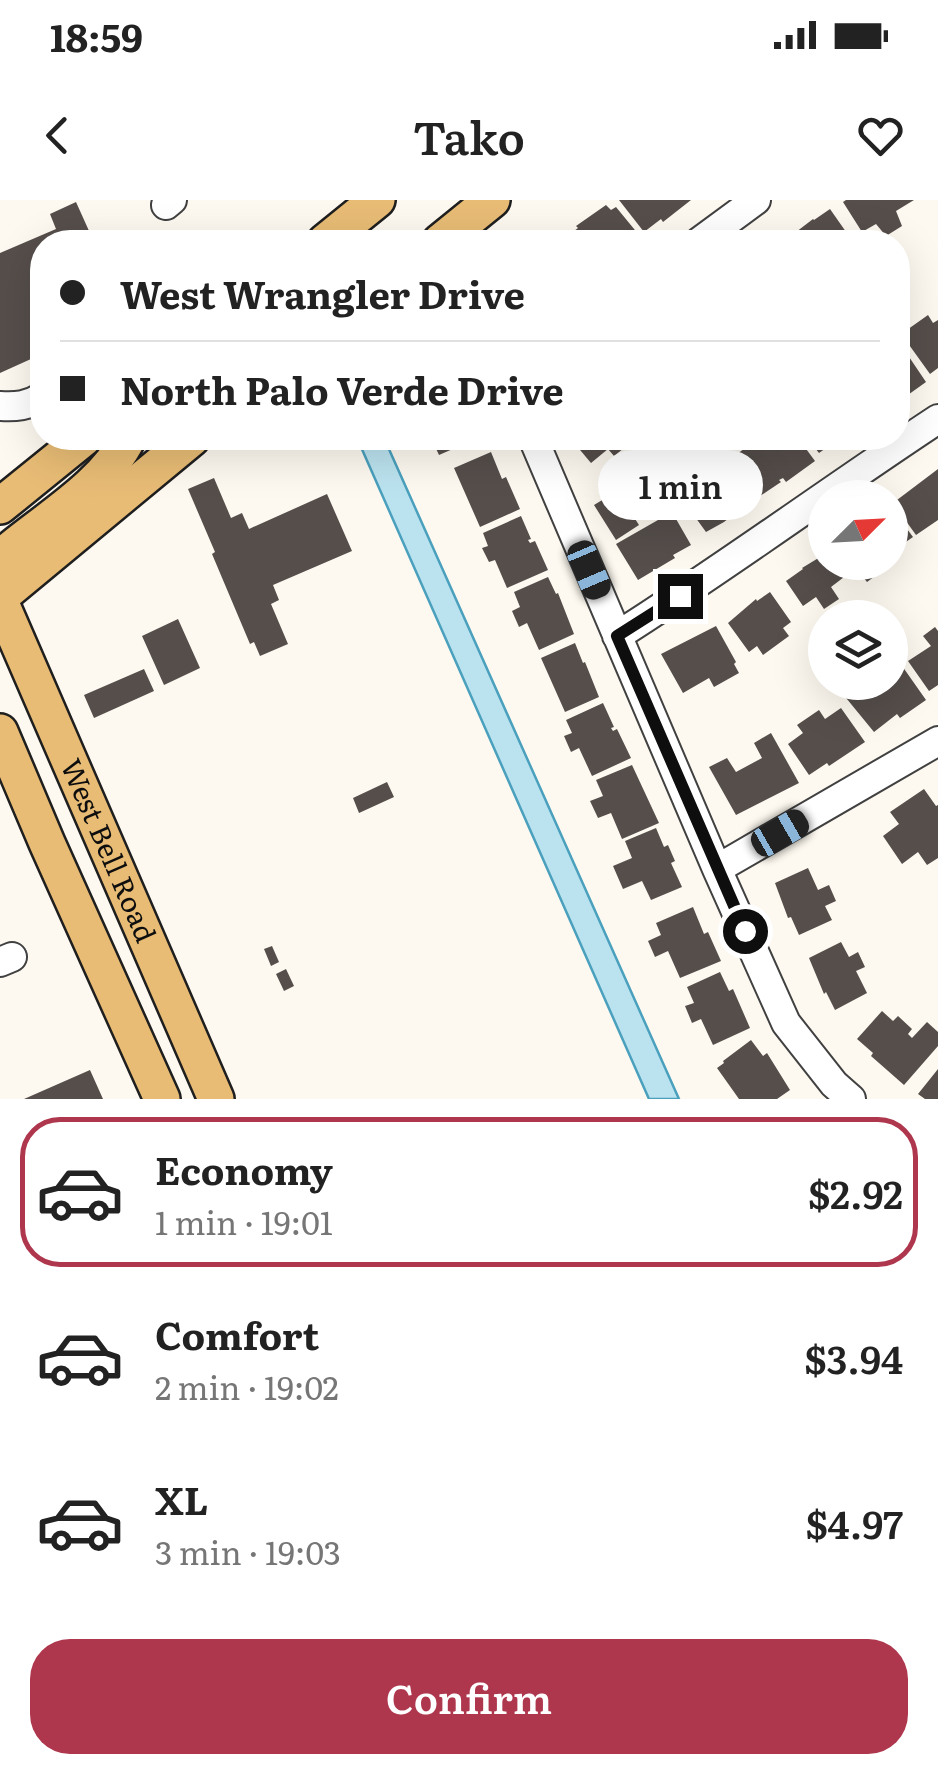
<!DOCTYPE html>
<meta charset="utf-8">
<style>
body{margin:0;font-family:Literata,serif;background:#f6f6f6;color:#222;height:100vh;display:flex;flex-direction:column;font-size:38px;white-space:nowrap}
*{box-sizing:border-box;margin:0}
p{font-size:32px;color:#767676}
.icon{flex:none;width:55px;height:55px;fill:none;stroke:currentColor;stroke-width:2;stroke-linecap:round;stroke-linejoin:round}
.map{position:relative;height:899px;overflow:hidden}
.side{display:flex;flex-direction:column;background:#fff;flex:1}
.side>*{flex:none}
.guide{position:absolute;left:30px;top:30px;width:880px;height:220px;border-radius:40px;box-shadow:0 10px 40px #0002;display:grid;align-content:center;height:220px;padding:0 30px;background:#fff}
.needle{width:65px;rotate:66deg}
.fabs{position:absolute;left:808px;top:280px;display:grid;gap:20px}
.fabs a{display:grid;place-items:center;width:100px;height:100px;border-radius:50%;background:#fff;box-shadow:0 10px 40px #0002;font-size:50px}
.end{position:absolute;width:45px;height:45px;margin:-22px;border:12px solid #0e0e0e;background:#fff;box-shadow:0 0 0 5px #fff}
.from{border-radius:50%}
.bubble{position:absolute;height:70px;border-radius:35px;background:#fff;box-shadow:0 10px 40px #0002;font-size:32px;font-weight:600;line-height:70px;text-align:center}
.car{position:absolute;width:30px;height:60px;margin:-30px -15px;border-radius:12px;box-shadow:0 0 8px 2px #0007;background:linear-gradient(#222 24%,#8ab4d8 0 40%,#222 0 76%,#8ab4d8 0 86%,#222 0)}
.guide b{display:flex;align-items:center;gap:35px;height:95px;font-size:38px}
.guide b+b{border-top:2px solid #e0e0e0}
.guide i{width:25px;height:25px;background:#222}
ul{padding:18px 0 0;list-style:none}
li{display:flex;align-items:center;gap:30px;height:150px;margin:0 20px 15px;padding:0 10px;border:5px solid transparent;border-radius:40px}
li div{flex:1}
li b{display:block;font-size:38px}
li em{font-style:normal;font-weight:600}
li.selected{border-color:#ae364d}
li>.icon{width:90px;height:90px;stroke-width:1.5}
.button{display:flex;gap:20px;margin-top:auto;padding:20px 30px}
.button a{flex:1;height:115px;border-radius:40px;background:#ae364d;color:#fff;font-size:40px;font-weight:600;line-height:115px;text-align:center}
.status{display:flex;justify-content:space-between;align-items:center;height:70px;padding:0 50px;background:#fff;direction:ltr}
.status svg{height:28px;fill:currentColor}
header{display:flex;justify-content:space-between;align-items:center;height:130px;padding:0 30px;background:#fff;font-size:45px;font-weight:600}
.map>svg:first-child{display:block}
.water{fill:#bbe3ef;stroke:#4aa0bd;stroke-width:2.5}
.building{fill:#554e4b}
.lines{fill:none;stroke-linecap:round;stroke-linejoin:round}
.minor-casing{stroke:#414141;stroke-width:32}
.major-casing{stroke:#1f1f1f;stroke-width:40}
.minor{stroke:#fff;stroke-width:28}
.major{stroke:#e8bc75;stroke-width:35}
.route{stroke:#0e0e0e;stroke-width:12}
.labels{text-anchor:middle;stroke-width:10;stroke-linejoin:round;paint-order:stroke}
.street-label{font-size:28px;fill:#0e0e0e;stroke:#fff}
</style>
<div class="status"><b>18:59</b><svg viewBox="0 0 49 12"><path d="M0 12V9h3v3zM5 12V6h3v6zM10 12V3h3v9zM15 12V0h3v12zM26 1h20v11H26zM47 4h2v5h-2z"/></svg></div>
<header><svg class="icon" aria-label="back" viewBox="0 0 24 24"><path d="M15 5l-7 7 7 7"/></svg>Tako<svg class="icon" aria-label="heart" viewBox="0 0 24 24"><path d="M12 20l-8-8c-3-5 5-10 8-4 3-6 11-1 8 4z"/></svg></header>
<div class="map">
<svg width="938" height="899" viewBox="0 0 938 899">
<rect width="100%" height="100%" fill="#fdf9f0"/>
<path class="water" d="M357,238H384L679,899H649Z"/>
<path class="building" d="M619,0H691L663,22L661,19L644,32Z
M846,0H914L896,11L902,26L886,36L876,24L862,32L843,2Z
M76,2L94,42H42V154L0,173V53L56,29L50,14Z
M606,5L611,10L616,7L639,35L630,42H571L578,36L574,31L578,28L576,26Z
M830,9L851,39L846,42H783L813,19L814,20Z
M928,115L933,123L938,120V168L930,174L907,142L909,140L904,132Z
M903,148L926,182L898,202V152Z
M431,238H478L439,255Z
M570,238H631L633,241L614,256L608,249L591,263Z
M759,238L763,244L772,238H798L815,261L786,282L783,278L779,280L781,282L760,296L736,263L741,259L737,254Z
M807,238H846L837,243L836,241L819,253Z
M491,252L502,279L506,277L520,309L480,327L454,268Z
M732,269L754,299L724,322L706,332L685,303L699,293L693,285L713,271L718,279Z
M938,269V320L916,335L893,303Z
M214,278L231,318L242,313L249,329L327,294L352,351L273,385L279,400L271,404L288,444L260,456L254,442L250,444L212,354L215,352L188,289Z
M617,291L639,325L616,340L594,305Z
M890,306L913,337L890,353Z
M672,312L691,345L673,355L675,358L638,380L616,344Z
M521,316L531,339L528,340L530,343L535,341L548,370L507,388L495,360L489,362L482,348L488,346L483,333Z
M825,354V362H840L848,374L831,387L839,399L824,409L816,397L803,406L786,381L803,369L802,368Z
M851,362H894L867,382Z
M548,377L556,394L558,393L574,434L539,450L527,423L519,427L512,411L520,407L514,392Z
M770,392L791,422L783,428L789,436L763,455L757,446L749,452L728,423L756,399L757,401Z
M178,419L200,468L164,485L142,436Z
M716,426L736,462L734,464L739,473L714,487L709,478L683,493L661,454Z
M935,427L938,431V485L929,491L908,461L931,446L923,436Z
M575,443L583,463L585,462L599,497L565,512L541,458Z
M900,463L926,500L900,518L897,514L874,532L842,493L857,482H890V470Z
M144,469L154,491L94,518L84,495Z
M603,503L614,527L611,528L613,531L617,529L631,558L592,576L579,548L571,552L564,536L572,533L566,520Z
M841,508L865,542L829,566L827,563L809,575L788,544L803,533L797,525L819,510L825,519Z
M771,533L799,583L736,615L709,567L727,558L736,572L762,558L754,543Z
M632,565L659,623L622,639L611,613L598,618L590,601L603,596L596,580Z
M387,582L394,597L359,613L353,598Z
M924,589L936,606L938,605V658L927,665L918,652L902,664L883,636L899,624L890,612Z
M656,628L664,647L668,645L675,661L671,663L682,687L651,700L642,681L623,689L613,666L632,658L625,641Z
M808,668L818,690L829,685L836,701L825,706L832,720L799,735L791,717L788,718L775,683Z
M693,707L704,734L708,732L721,761L680,778L668,751L655,757L648,741L661,735L656,723Z
M841,742L849,757L858,752L865,767L856,771L867,793L835,810L826,792L824,794L809,758Z
M272,746L279,762L271,766L264,749Z
M286,769L294,786L284,791L276,774Z
M720,772L729,791L733,789L750,828L713,845L701,819L692,823L685,806L694,803L687,787Z
M882,811L893,821L898,816L912,829L908,834L912,838L927,822L938,832V846L904,885L871,856L873,853L857,839Z
M751,840L763,856L767,853L790,890L777,899H739L717,868L724,863L723,861Z
M938,869V899H925L918,894Z
M90,870L103,899H24Z"/>
<g class="lines">
<g class="minor-casing">
<path id="minor" d="M166,5L172,0
M699,42L756,0
M0,206C16,207 28,206 42,197
M533,238L717,669L786,823L834,884L851,899
M617,436C726,367 830,290 938,219
M717,669L938,541
M0,762L12,757"/>
</g>
<g class="major-casing">
<g id="major">
<path d="M325,42L377,0"/>
<path d="M440,42L492,0"/>
<path d="M0,306L84,238"/>
<path d="M0,358C41,322 104,287 128,238"/>
<path d="M0,397L192,238"/>
<path id="s1" d="M0,401L216,899"/>
<path d="M0,532L47,643L162,899"/>
</g>
</g>
<use href="#minor" class="minor"/>
<use href="#major" class="major"/>
</g>
<g class="lines">
<path class="route" d="M680,396L617,436L745,731"/>
</g>
<g class="labels">
<g class="street-label">
<text dy="10" stroke="none"><textPath href="#s1" startOffset="272">West Bell Road</textPath></text>
</g>
</g>
</svg>
<div class="fabs">
<a><svg class="needle" viewBox="-14 -14 28 28"><path d="M0-13l5 13h-10z" fill="#e53935"/><path d="M0 13l5-13h-10z" fill="#767676"/></svg></a>
<a><svg class="icon" aria-label="layers" viewBox="0 0 24 24"><path d="M12 4l9 5-9 5-9-5zM3 14l9 5 9-5"/></svg></a>
</div>
<i class="end from" style="left:745px;top:731px"></i>
<i class="end" style="left:680px;top:396px"></i>
<div class="bubble" style="left:598px;top:250px;width:165px">1 min</div>
<i class="car" style="left:589px;top:370px;rotate:157deg"></i>
<i class="car" style="left:780px;top:633px;rotate:60deg"></i>
<div class="guide">
<b><i class="from"></i>West Wrangler Drive</b>
<b><i></i>North Palo Verde Drive</b>
</div>
</div>
<section class="side">
<ul>
<li class="selected"><svg class="icon" aria-label="car" viewBox="0 0 24 24"><path d="M5 17H2v-5l4-1 3-4h7l3 4 3 1v5h-3M9 17h6M6 11h13"/><circle cx="7" cy="17" r="2"/><circle cx="17" cy="17" r="2"/></svg><div><b>Economy</b><p>1 min · 19:01</p></div><em>$2.92</em></li>
<li><svg class="icon" aria-label="car" viewBox="0 0 24 24"><path d="M5 17H2v-5l4-1 3-4h7l3 4 3 1v5h-3M9 17h6M6 11h13"/><circle cx="7" cy="17" r="2"/><circle cx="17" cy="17" r="2"/></svg><div><b>Comfort</b><p>2 min · 19:02</p></div><em>$3.94</em></li>
<li><svg class="icon" aria-label="car" viewBox="0 0 24 24"><path d="M5 17H2v-5l4-1 3-4h7l3 4 3 1v5h-3M9 17h6M6 11h13"/><circle cx="7" cy="17" r="2"/><circle cx="17" cy="17" r="2"/></svg><div><b>XL</b><p>3 min · 19:03</p></div><em>$4.97</em></li>
</ul>
<div class="button"><a>Confirm</a></div>
</section>
